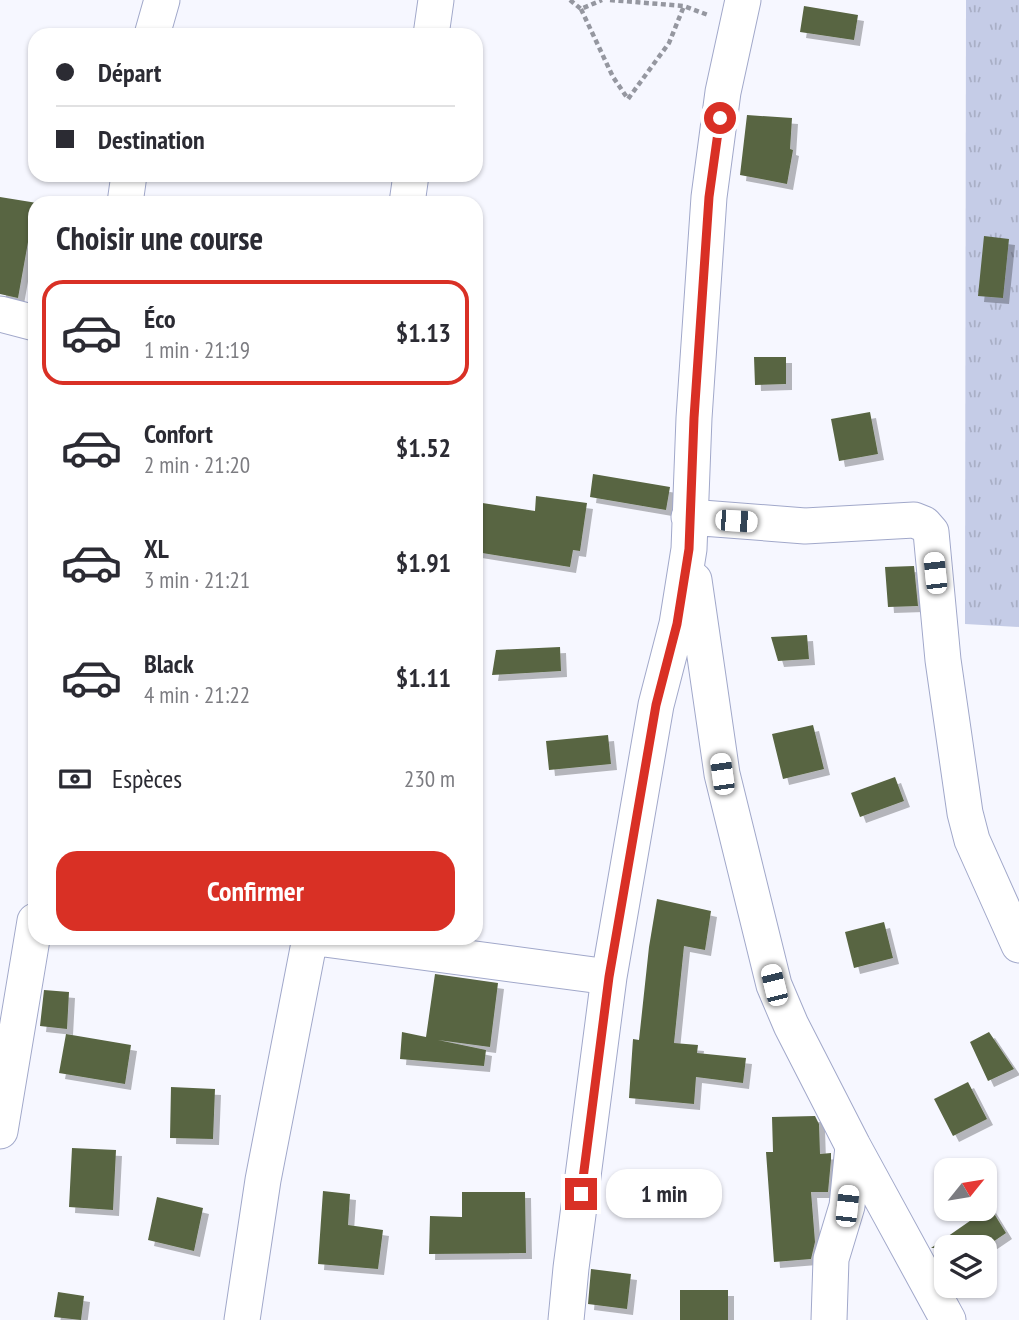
<!DOCTYPE html>
<html lang="fr">
<meta charset="utf-8">
<style>
body{margin:0;font-family:"PT Sans Narrow",sans-serif;background:#f7f7f7;color:#2b2b33;height:100vh;display:flex;flex-direction:column;font-size:26px;white-space:nowrap}
*{box-sizing:border-box;margin:0}
p{font-size:23px;color:#7c7c81}
.icon{flex:none;width:38px;height:38px;fill:none;stroke:currentColor;stroke-width:2;stroke-linecap:round;stroke-linejoin:round}
.map{position:relative;flex:1;overflow:hidden}
.drawer{position:absolute;left:28px;top:196px;width:455px;height:749px;display:flex;flex-direction:column;background:#fff;border-radius:21px;box-shadow:0 2px 5px #0004}
.drawer>*{flex:none}
.banner{position:absolute;left:28px;top:28px;width:455px;height:154px;border-radius:21px;box-shadow:0 2px 5px #0004;display:grid;align-content:center;height:154px;padding:0 28px;background:#fff}
.needle{width:46px;rotate:60deg}
.buttons{position:absolute;left:934px;top:1158px;display:grid;gap:14px}
.buttons a{display:grid;place-items:center;width:63px;height:63px;border-radius:14px;background:#fff;box-shadow:0 2px 5px #0004;font-size:35px}
.end{position:absolute;width:32px;height:32px;margin:-16px;border:9px solid #d93025;background:#fff;box-shadow:0 0 0 4px #fff}
.from{border-radius:50%}
.bubble{position:absolute;height:49px;border-radius:21px;background:#fff;box-shadow:0 2px 5px #0004;font-size:23px;font-weight:700;line-height:49px;text-align:center}
.car{position:absolute;width:21px;height:42px;margin:-21px -10px;border-radius:9px;box-shadow:0 0 5px 2px #0007;background:linear-gradient(#fff 24%,#345 0 40%,#fff 0 76%,#345 0 86%,#fff 0)}
.banner b{display:flex;align-items:center;gap:24px;height:66px;font-size:26px}
.banner b+b{border-top:2px solid #e1e1e2}
.banner i{width:18px;height:18px;background:#2b2b33}
ul{padding:0;list-style:none}
li{display:flex;align-items:center;gap:21px;height:105px;margin:0 14px 10px;padding:0 14px;border:4px solid transparent;border-radius:21px}
li div{flex:1}
li b{display:block;font-size:26px}
li em{font-style:normal;font-weight:700}
li.on{border-color:#d93025}
li>.icon{width:63px;height:63px;stroke-width:1.5}
h2{padding:0 28px;font-size:32px;line-height:84px}
.pay{display:flex;align-items:center;gap:18px;height:77px;padding:0 28px;font-size:26px}
.pay p{margin-inline-start:auto}
.primary-button{display:flex;gap:14px;margin-top:auto;padding:14px 28px}
.primary-button a{flex:1;height:80px;border-radius:21px;background:#d93025;color:#fff;font-size:28px;font-weight:700;line-height:80px;text-align:center}
.map>svg:first-child{display:block}
.grass{fill:url(#grass-tufts)}
.building{fill:#586542;filter:url(#shadow)}
.lines{fill:none;stroke-linecap:round;stroke-linejoin:round}
.street-casing{stroke:#a1a8ca;stroke-width:37}
.path{stroke:#9597a0;stroke-width:4.5;stroke-dasharray:5 3.5;stroke-linecap:butt}
.street{stroke:#fff;stroke-width:35}
.route{stroke:#d93025;stroke-width:9}
</style>
<div class="map">
<svg width="1019" height="1320" viewBox="0 0 1019 1320">
<defs>
<pattern id="grass-tufts" width="24" height="20" patternUnits="userSpaceOnUse" patternTransform="scale(1.75)"><rect width="24" height="20" fill="#c5cce7"/><path d="M3 7l-1-3M5 7V3M7 7l1-3M15 17l-1-3M17 17v-4M19 17l1-3" fill="none" stroke="#a9afc6"/></pattern>
<filter id="shadow"><feDropShadow dx="6" dy="6" stdDeviation="0" flood-color="#0004"/></filter>
</defs>
<rect width="100%" height="100%" fill="#f6f7ff"/>
<path class="grass" d="M966,0H1019V627L965,624Z"/>
<path class="building" d="M804,6L858,15L854,40L800,32Z
M747,115L792,118L790,149L793,150L787,184L740,175Z
M0,197L37,203H35L18,298L0,294Z
M984,236L1009,239L1003,298L978,296Z
M754,357H786V384L755,385Z
M870,412L878,454L839,461L831,419Z
M593,474L670,487L666,510L590,497Z
M536,496L587,503L580,551L573,550L570,567L476,552V502L535,511Z
M914,566L918,606L888,607L885,567Z
M807,635L809,659L778,661L771,637Z
M560,647L561,671L492,675L496,650Z
M813,725L824,769L783,779L772,734Z
M608,735L611,764L549,770L546,741Z
M895,777L904,801L860,817L851,793Z
M657,899L711,911L705,950L684,946L674,1043L698,1045L697,1053L746,1058L743,1083L696,1077L694,1104L629,1098L633,1039L639,1040L649,947Z
M884,922L893,958L854,968L845,932Z
M435,974L498,983L490,1047L438,1040L486,1050L484,1066L400,1059L402,1032L426,1037Z
M44,990L69,992L67,1029L40,1026Z
M989,1032L1014,1069L988,1081L970,1042Z
M66,1034L131,1045L125,1084L59,1073Z
M968,1082L987,1119L953,1136L934,1099Z
M171,1087L215,1089L213,1139L170,1138Z
M815,1116L819,1124L820,1154L831,1153V1160L828,1192H811L815,1242L811,1259L774,1262L766,1152H773L772,1117Z
M72,1148L116,1150L113,1210L69,1207Z
M323,1191L350,1194L348,1225L383,1230L378,1269L318,1264Z
M462,1192H525L526,1253L429,1254L430,1216L462,1217Z
M157,1197L203,1208L194,1251L148,1240Z
M990,1207L1006,1233L984,1248H931Z
M591,1269L631,1274L627,1309L588,1304Z
M680,1290H728V1320H680Z
M58,1292L84,1296L81,1320L54,1317Z"/>
<g class="lines">
<g class="street-casing">
<path id="street" d="M152,35L162,0
M431,35L436,0
M125,203L129,175
M407,203L411,175
M0,314L35,323
M689,517L805,526L914,520L924,524L931,532L943,660L965,813L972,840L1019,945
M694,580L722,774L774,985L791,1025L853,1146L948,1320
M317,938L609,977
M0,1131L35,921
M242,1320L263,1180L310,938
M566,1320L571,1268L609,977L656,705L677,624L689,549L694,418L709,197L723,92L743,0
M829,1320L831,1259L847,1206L853,1146"/>
</g>
<path class="path" d="M570,0L581,9L602,0
M610,0L684,6L708,15
M581,9L613,77L628,99L669,43L684,6"/>
<use href="#street" class="street"/>
</g>
<g class="lines">
<path class="route" d="M581,1194L609,977L656,705L677,624L689,549L694,418L709,197L720,118"/>
</g>
</svg>
<div class="buttons">
<a><svg class="needle" viewBox="-14 -14 28 28"><path d="M0-13l5 13h-10z" fill="#e53935"/><path d="M0 13l5-13h-10z" fill="#7c7c81"/></svg></a>
<a><svg class="icon" aria-label="layers" viewBox="0 0 24 24"><path d="M12 4l9 5-9 5-9-5zM3 14l9 5 9-5"/></svg></a>
</div>
<i class="end from" style="left:720px;top:118px"></i>
<i class="end" style="left:581px;top:1194px"></i>
<div class="bubble" style="left:606px;top:1169px;width:116px">1 min</div>
<i class="car" style="left:736px;top:521px;rotate:94deg"></i>
<i class="car" style="left:935px;top:573px;rotate:354deg"></i>
<i class="car" style="left:722px;top:774px;rotate:352deg"></i>
<i class="car" style="left:774px;top:985px;rotate:346deg"></i>
<i class="car" style="left:847px;top:1206px;rotate:6deg"></i>
<div class="banner">
<b><i class="from"></i>Départ</b>
<b><i></i>Destination</b>
</div>
<section class="drawer">
<h2>Choisir une course</h2>
<ul>
<li class="on"><svg class="icon" aria-label="car" viewBox="0 0 24 24"><path d="M5 17H2v-5l4-1 3-4h7l3 4 3 1v5h-3M9 17h6M6 11h13"/><circle cx="7" cy="17" r="2"/><circle cx="17" cy="17" r="2"/></svg><div><b>Éco</b><p>1 min · 21:19</p></div><em>$1.13</em></li>
<li><svg class="icon" aria-label="car" viewBox="0 0 24 24"><path d="M5 17H2v-5l4-1 3-4h7l3 4 3 1v5h-3M9 17h6M6 11h13"/><circle cx="7" cy="17" r="2"/><circle cx="17" cy="17" r="2"/></svg><div><b>Confort</b><p>2 min · 21:20</p></div><em>$1.52</em></li>
<li><svg class="icon" aria-label="car" viewBox="0 0 24 24"><path d="M5 17H2v-5l4-1 3-4h7l3 4 3 1v5h-3M9 17h6M6 11h13"/><circle cx="7" cy="17" r="2"/><circle cx="17" cy="17" r="2"/></svg><div><b>XL</b><p>3 min · 21:21</p></div><em>$1.91</em></li>
<li><svg class="icon" aria-label="car" viewBox="0 0 24 24"><path d="M5 17H2v-5l4-1 3-4h7l3 4 3 1v5h-3M9 17h6M6 11h13"/><circle cx="7" cy="17" r="2"/><circle cx="17" cy="17" r="2"/></svg><div><b>Black</b><p>4 min · 21:22</p></div><em>$1.11</em></li>
</ul>
<div class="pay"><svg class="icon" aria-label="cash" viewBox="0 0 24 24"><path d="M3 7h18v10H3z"/><circle cx="12" cy="12" r="2"/></svg>Espèces<p>230 m</p></div>
<div class="primary-button"><a>Confirmer</a></div>
</section>
</div>
